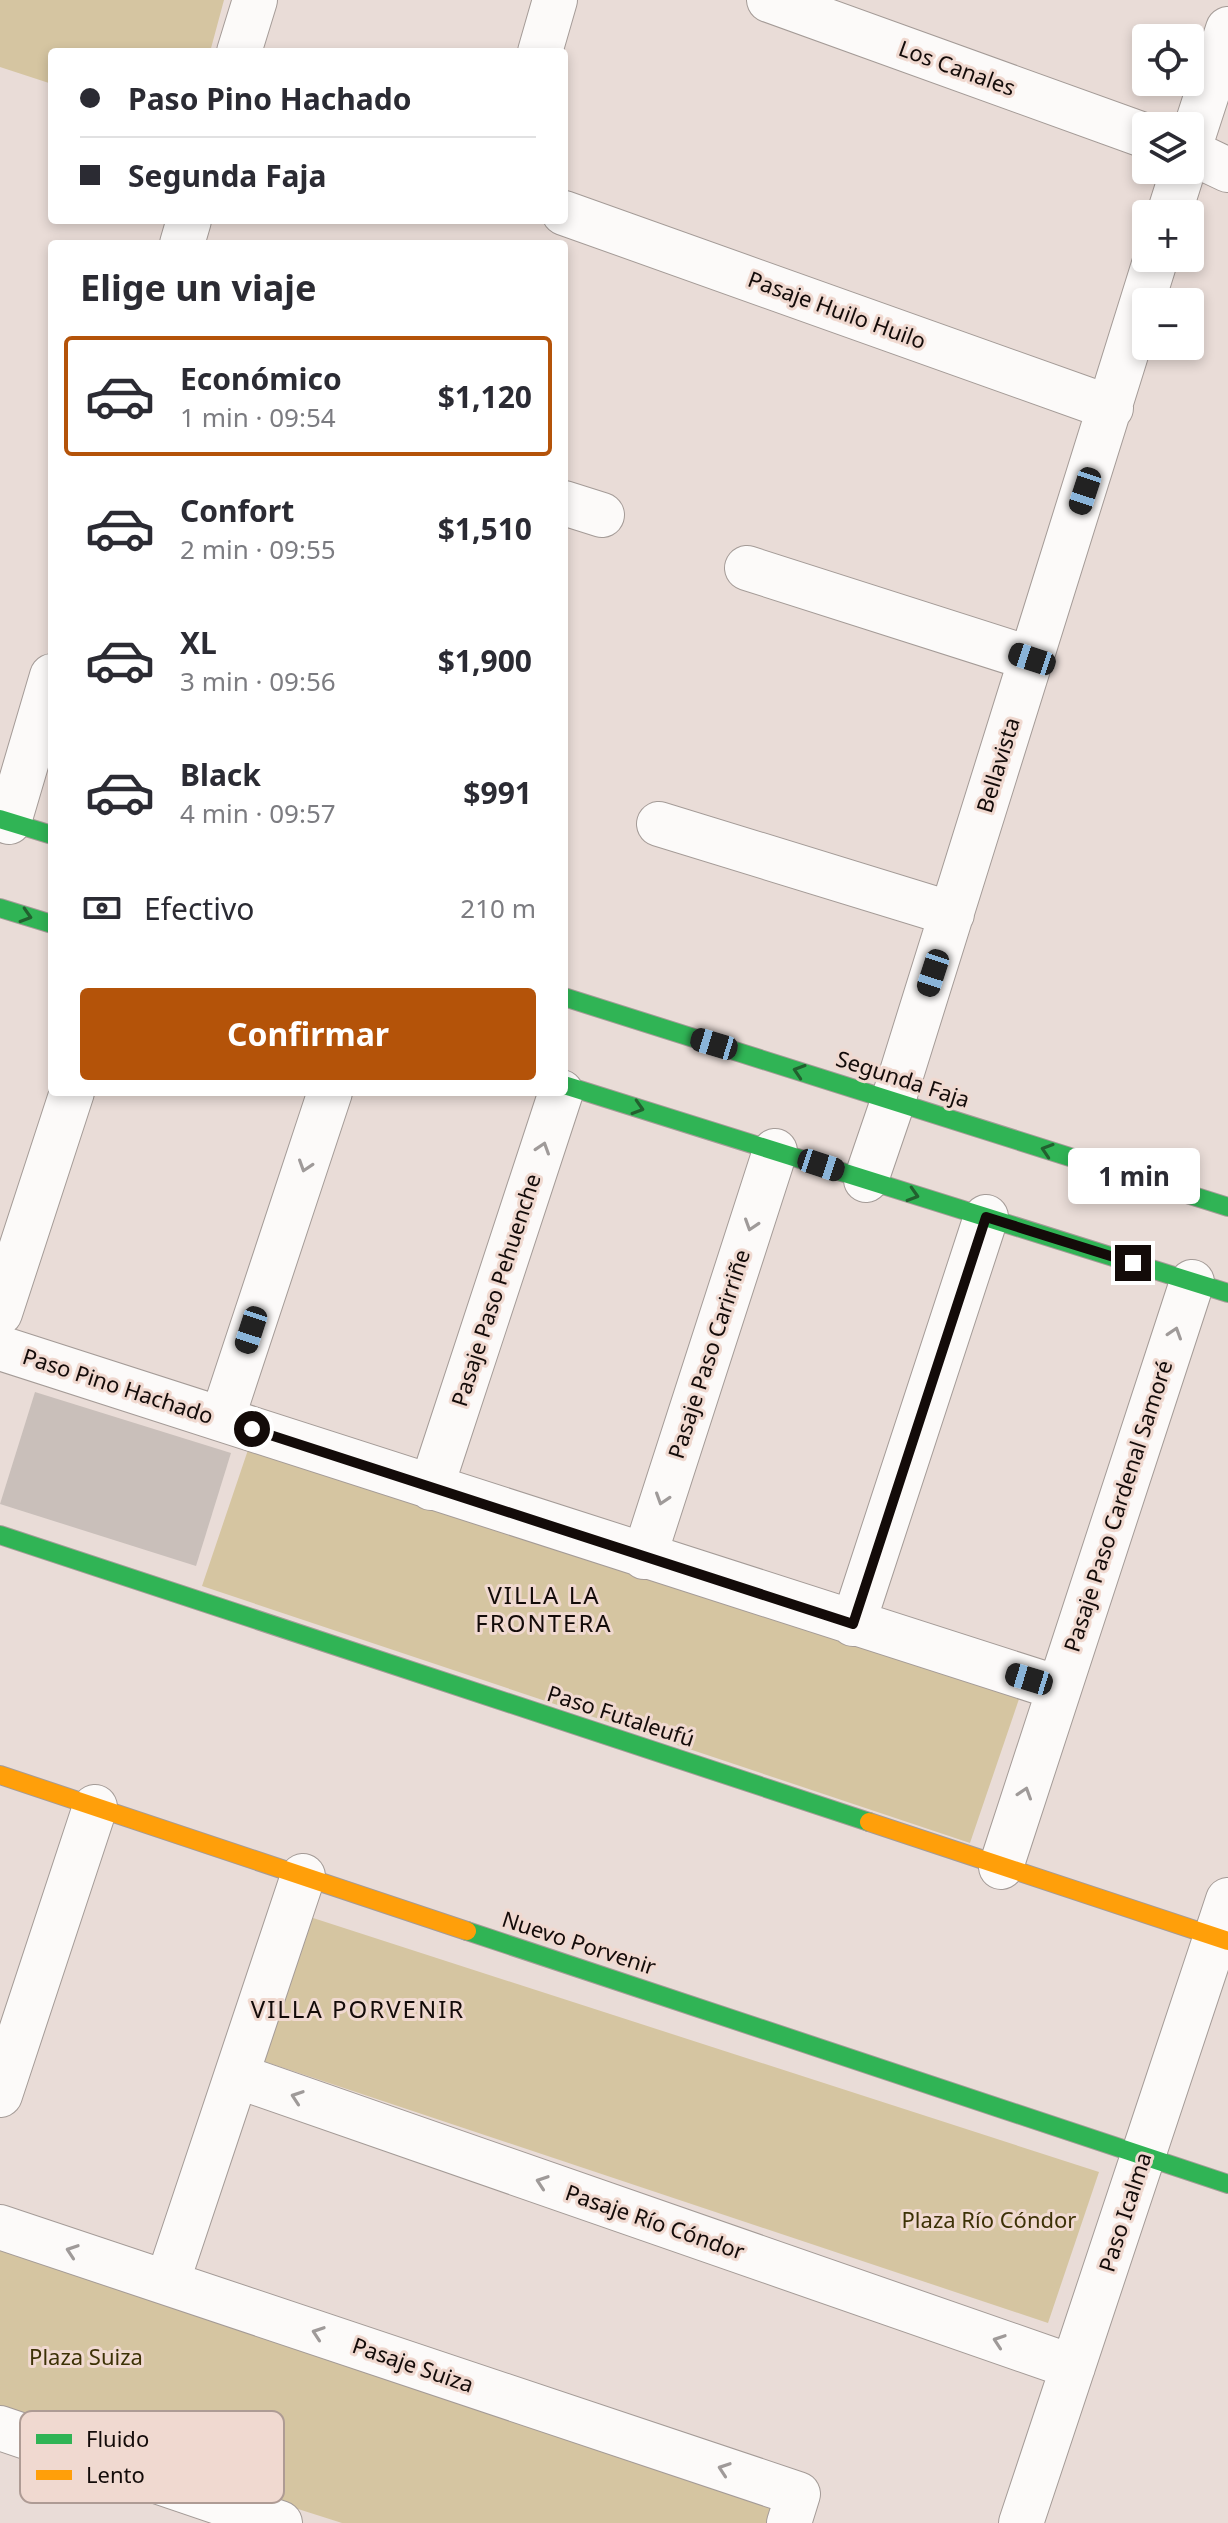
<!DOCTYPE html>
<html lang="es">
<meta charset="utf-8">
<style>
body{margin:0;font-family:"Noto Sans",sans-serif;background:#f7f7f7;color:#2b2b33;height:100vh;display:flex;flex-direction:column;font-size:30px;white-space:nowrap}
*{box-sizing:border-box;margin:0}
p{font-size:26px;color:#7c7c81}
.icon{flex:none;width:44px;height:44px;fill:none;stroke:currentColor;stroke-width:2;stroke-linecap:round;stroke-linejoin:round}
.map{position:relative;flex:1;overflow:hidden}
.drawer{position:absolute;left:48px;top:240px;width:520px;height:856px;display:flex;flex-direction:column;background:#fff;border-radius:8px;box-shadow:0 4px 12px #0003}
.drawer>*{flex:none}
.hud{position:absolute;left:48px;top:48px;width:520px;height:176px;border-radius:8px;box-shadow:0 4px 12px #0003;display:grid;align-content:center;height:176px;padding:0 32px;background:#fff}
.buttons{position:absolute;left:1132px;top:24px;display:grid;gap:16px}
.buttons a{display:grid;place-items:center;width:72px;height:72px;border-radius:8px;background:#fff;box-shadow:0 4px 12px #0003;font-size:40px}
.end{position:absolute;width:36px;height:36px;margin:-18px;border:10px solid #130b09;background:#fff;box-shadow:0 0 0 4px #fff}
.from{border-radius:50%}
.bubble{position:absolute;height:56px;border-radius:8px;background:#fff;box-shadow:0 4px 12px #0003;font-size:26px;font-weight:700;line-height:56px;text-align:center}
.car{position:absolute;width:24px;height:48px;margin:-24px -12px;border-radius:10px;box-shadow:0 0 6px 2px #0007;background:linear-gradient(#222 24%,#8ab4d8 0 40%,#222 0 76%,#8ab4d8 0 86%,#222 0)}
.hud b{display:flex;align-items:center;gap:28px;height:76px;font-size:30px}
.hud b+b{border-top:2px solid #e1e1e2}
.hud i{width:20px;height:20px;background:#2b2b33}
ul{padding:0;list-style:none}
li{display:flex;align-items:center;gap:24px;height:120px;margin:0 16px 12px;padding:0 16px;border:4px solid transparent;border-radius:8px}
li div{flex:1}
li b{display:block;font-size:30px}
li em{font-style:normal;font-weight:700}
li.current{border-color:#b45309}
li>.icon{width:72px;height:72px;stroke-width:1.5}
h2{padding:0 32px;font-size:36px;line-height:96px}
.pay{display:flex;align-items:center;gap:20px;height:88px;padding:0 32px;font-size:30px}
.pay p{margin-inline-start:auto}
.primary-button{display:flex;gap:16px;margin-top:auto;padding:16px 32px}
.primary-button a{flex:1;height:92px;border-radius:8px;background:#b45309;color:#fff;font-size:32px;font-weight:700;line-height:92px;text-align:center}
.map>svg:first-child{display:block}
.green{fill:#d5c5a1}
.building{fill:#c9bfba}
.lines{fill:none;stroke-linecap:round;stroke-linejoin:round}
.street-casing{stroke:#a49b97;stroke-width:46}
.fast-casing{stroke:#a49b97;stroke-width:20}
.slow-casing{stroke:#a49b97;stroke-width:20}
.street{stroke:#fcfaf9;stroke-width:44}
.fast{stroke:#30b455;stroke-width:18}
.slow{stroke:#ff9f0a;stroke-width:18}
.oneway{stroke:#22602f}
.oneway2{stroke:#9f9a99}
.route{stroke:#130b09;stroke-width:10}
.labels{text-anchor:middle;stroke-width:6;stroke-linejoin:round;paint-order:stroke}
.street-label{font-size:22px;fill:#130b09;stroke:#f0d9d0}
.park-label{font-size:22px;fill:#3c3105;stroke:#f0d9d0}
.neighbourhood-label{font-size:24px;letter-spacing:2px;fill:#130b09;stroke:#f0d9d0}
.key{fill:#f0d9d0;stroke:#ae9b94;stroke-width:2}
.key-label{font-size:22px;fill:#130b09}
</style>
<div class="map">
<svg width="1228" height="2523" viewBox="0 0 1228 2523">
<rect width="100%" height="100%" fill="#e9dcd7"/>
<path class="green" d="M0,0H224L210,52H52V84L0,67Z
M251,1441L1019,1699L970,1843L202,1586Z
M310,1917L1099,2172L1048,2323L260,2060Z
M0,2244L778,2503L772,2523H342L0,2414Z"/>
<path class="building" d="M35,1392L231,1453L196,1566L0,1504Z"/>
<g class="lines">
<g class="street-casing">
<path id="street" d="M769,0L1146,136
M239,52L255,0
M540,52L555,0
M1190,146L1228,29
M1190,152L1228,170
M564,213L1111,408
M1169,214L1183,170
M182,244L189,220
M564,503L602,515
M747,568L1032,659
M9,822L52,676
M659,824L952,914
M866,1180L893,1101L1156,258
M0,1313L72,1092
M0,1348L1058,1688
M222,1419L330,1092
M431,1488L561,1092
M644,1557L775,1151
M853,1624L986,1217
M1001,1867L1192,1282
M237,2076L1073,2367
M0,2095L95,1807
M0,2227L798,2494L789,2523
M167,2283L303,1876
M0,2428L280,2523
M1021,2523L1228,1900"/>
</g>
<g class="fast-casing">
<path id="fast" d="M0,819L52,835
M0,908L52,924
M564,997L1228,1207
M564,1085L1228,1293
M0,1535L869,1822
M467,1931L1228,2184"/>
</g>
<g class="slow-casing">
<path id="slow" d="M0,1775L467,1931
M869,1822L1228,1941"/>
</g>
<use href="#street" class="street"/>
<use href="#fast" class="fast"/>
<use href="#slow" class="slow"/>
</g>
<defs><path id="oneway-chevron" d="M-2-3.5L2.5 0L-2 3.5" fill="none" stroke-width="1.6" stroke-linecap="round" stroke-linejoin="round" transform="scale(2)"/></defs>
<g class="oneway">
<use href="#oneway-chevron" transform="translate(26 916) rotate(17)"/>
<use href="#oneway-chevron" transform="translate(799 1071) rotate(-162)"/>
<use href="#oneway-chevron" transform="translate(638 1108) rotate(17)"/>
<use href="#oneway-chevron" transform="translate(1047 1150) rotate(-162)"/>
<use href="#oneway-chevron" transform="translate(913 1195) rotate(17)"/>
</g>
<g class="oneway2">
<use href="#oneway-chevron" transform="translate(543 1148) rotate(-72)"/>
<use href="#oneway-chevron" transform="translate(305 1166) rotate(108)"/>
<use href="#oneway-chevron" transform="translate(751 1225) rotate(108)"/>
<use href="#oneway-chevron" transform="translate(1175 1333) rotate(-72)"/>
<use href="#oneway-chevron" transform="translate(662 1499) rotate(108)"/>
<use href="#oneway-chevron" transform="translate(1025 1793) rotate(-72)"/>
<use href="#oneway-chevron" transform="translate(297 2097) rotate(-161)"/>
<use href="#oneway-chevron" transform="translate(542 2182) rotate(-161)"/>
<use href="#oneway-chevron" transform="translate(72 2251) rotate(-161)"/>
<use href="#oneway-chevron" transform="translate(318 2333) rotate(-161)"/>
<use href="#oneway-chevron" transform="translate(999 2341) rotate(-161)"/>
<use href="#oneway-chevron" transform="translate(724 2469) rotate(-161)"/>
</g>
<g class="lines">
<path class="route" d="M252,1429L853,1624L986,1217L1133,1263"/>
</g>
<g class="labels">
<g class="street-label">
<text transform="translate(957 68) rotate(20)" y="8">Los Canales</text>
<text transform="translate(837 310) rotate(20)" y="8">Pasaje Huilo Huilo</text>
<text transform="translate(998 765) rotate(-73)" y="8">Bellavista</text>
<text transform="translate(903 1079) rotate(18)" y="8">Segunda Faja</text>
<text transform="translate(496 1290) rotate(-72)" y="8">Pasaje Paso Pehuenche</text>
<text transform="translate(709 1354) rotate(-72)" y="8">Pasaje Paso Carirriñe</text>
<text transform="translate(118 1386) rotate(18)" y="8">Paso Pino Hachado</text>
<text transform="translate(1118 1506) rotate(-72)" y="8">Pasaje Paso Cardenal Samoré</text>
<text transform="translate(621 1716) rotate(18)" y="8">Paso Futaleufú</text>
<text transform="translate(579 1943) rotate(18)" y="8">Nuevo Porvenir</text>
<text transform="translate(1125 2212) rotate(-72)" y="8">Paso Icalma</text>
<text transform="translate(655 2222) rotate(19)" y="8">Pasaje Río Cóndor</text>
<text transform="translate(413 2365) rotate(19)" y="8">Pasaje Suiza</text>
</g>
<g class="park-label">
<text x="989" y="2228">Plaza Río Cóndor</text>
<text x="86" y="2365">Plaza Suiza</text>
</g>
<g class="neighbourhood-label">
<text x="544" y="1604">VILLA LA<tspan x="544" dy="28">FRONTERA</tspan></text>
<text x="358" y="2018">VILLA PORVENIR</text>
</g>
</g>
<rect x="20" y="2411" width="264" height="92" rx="12" class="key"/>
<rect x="36" y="2434" width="36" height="10" fill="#30b455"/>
<rect x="36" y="2470" width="36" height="10" fill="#ff9f0a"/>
<g class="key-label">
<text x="86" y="2447">Fluido</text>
<text x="86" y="2483">Lento</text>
</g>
</svg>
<div class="buttons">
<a><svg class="icon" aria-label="locate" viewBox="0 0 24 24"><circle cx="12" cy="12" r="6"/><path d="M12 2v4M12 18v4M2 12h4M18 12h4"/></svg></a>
<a><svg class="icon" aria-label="layers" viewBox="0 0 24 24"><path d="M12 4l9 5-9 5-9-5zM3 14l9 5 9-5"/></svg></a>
<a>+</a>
<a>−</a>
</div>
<i class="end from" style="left:252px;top:1429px"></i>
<i class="end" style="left:1133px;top:1263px"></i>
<div class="bubble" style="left:1068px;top:1148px;width:132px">1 min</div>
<i class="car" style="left:1085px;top:491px;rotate:198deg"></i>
<i class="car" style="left:1032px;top:659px;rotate:288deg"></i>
<i class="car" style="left:933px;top:973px;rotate:198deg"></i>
<i class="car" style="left:714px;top:1044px;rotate:287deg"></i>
<i class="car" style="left:821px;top:1165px;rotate:108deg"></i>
<i class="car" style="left:251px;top:1330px;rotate:198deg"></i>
<i class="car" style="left:1029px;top:1679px;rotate:287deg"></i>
<div class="hud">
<b><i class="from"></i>Paso Pino Hachado</b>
<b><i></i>Segunda Faja</b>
</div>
<section class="drawer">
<h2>Elige un viaje</h2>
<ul>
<li class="current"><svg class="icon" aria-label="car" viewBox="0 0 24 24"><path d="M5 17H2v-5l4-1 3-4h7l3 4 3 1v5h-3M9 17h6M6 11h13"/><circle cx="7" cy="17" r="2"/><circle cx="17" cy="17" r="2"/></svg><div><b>Económico</b><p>1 min · 09:54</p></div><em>$1,120</em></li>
<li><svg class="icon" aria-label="car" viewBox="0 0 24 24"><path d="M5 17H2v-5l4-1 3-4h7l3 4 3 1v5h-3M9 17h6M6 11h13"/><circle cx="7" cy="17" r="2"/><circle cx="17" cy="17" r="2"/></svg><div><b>Confort</b><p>2 min · 09:55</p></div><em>$1,510</em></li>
<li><svg class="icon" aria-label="car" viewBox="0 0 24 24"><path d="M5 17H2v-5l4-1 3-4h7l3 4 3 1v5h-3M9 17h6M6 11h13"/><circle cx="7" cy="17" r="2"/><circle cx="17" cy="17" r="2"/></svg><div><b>XL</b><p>3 min · 09:56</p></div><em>$1,900</em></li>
<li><svg class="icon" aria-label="car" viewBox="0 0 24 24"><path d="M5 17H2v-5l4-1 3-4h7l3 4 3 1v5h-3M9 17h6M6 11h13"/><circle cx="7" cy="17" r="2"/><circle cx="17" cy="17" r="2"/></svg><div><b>Black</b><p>4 min · 09:57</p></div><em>$991</em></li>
</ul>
<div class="pay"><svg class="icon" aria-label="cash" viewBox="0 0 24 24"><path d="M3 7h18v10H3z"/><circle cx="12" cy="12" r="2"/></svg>Efectivo<p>210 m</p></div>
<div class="primary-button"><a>Confirmar</a></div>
</section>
</div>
